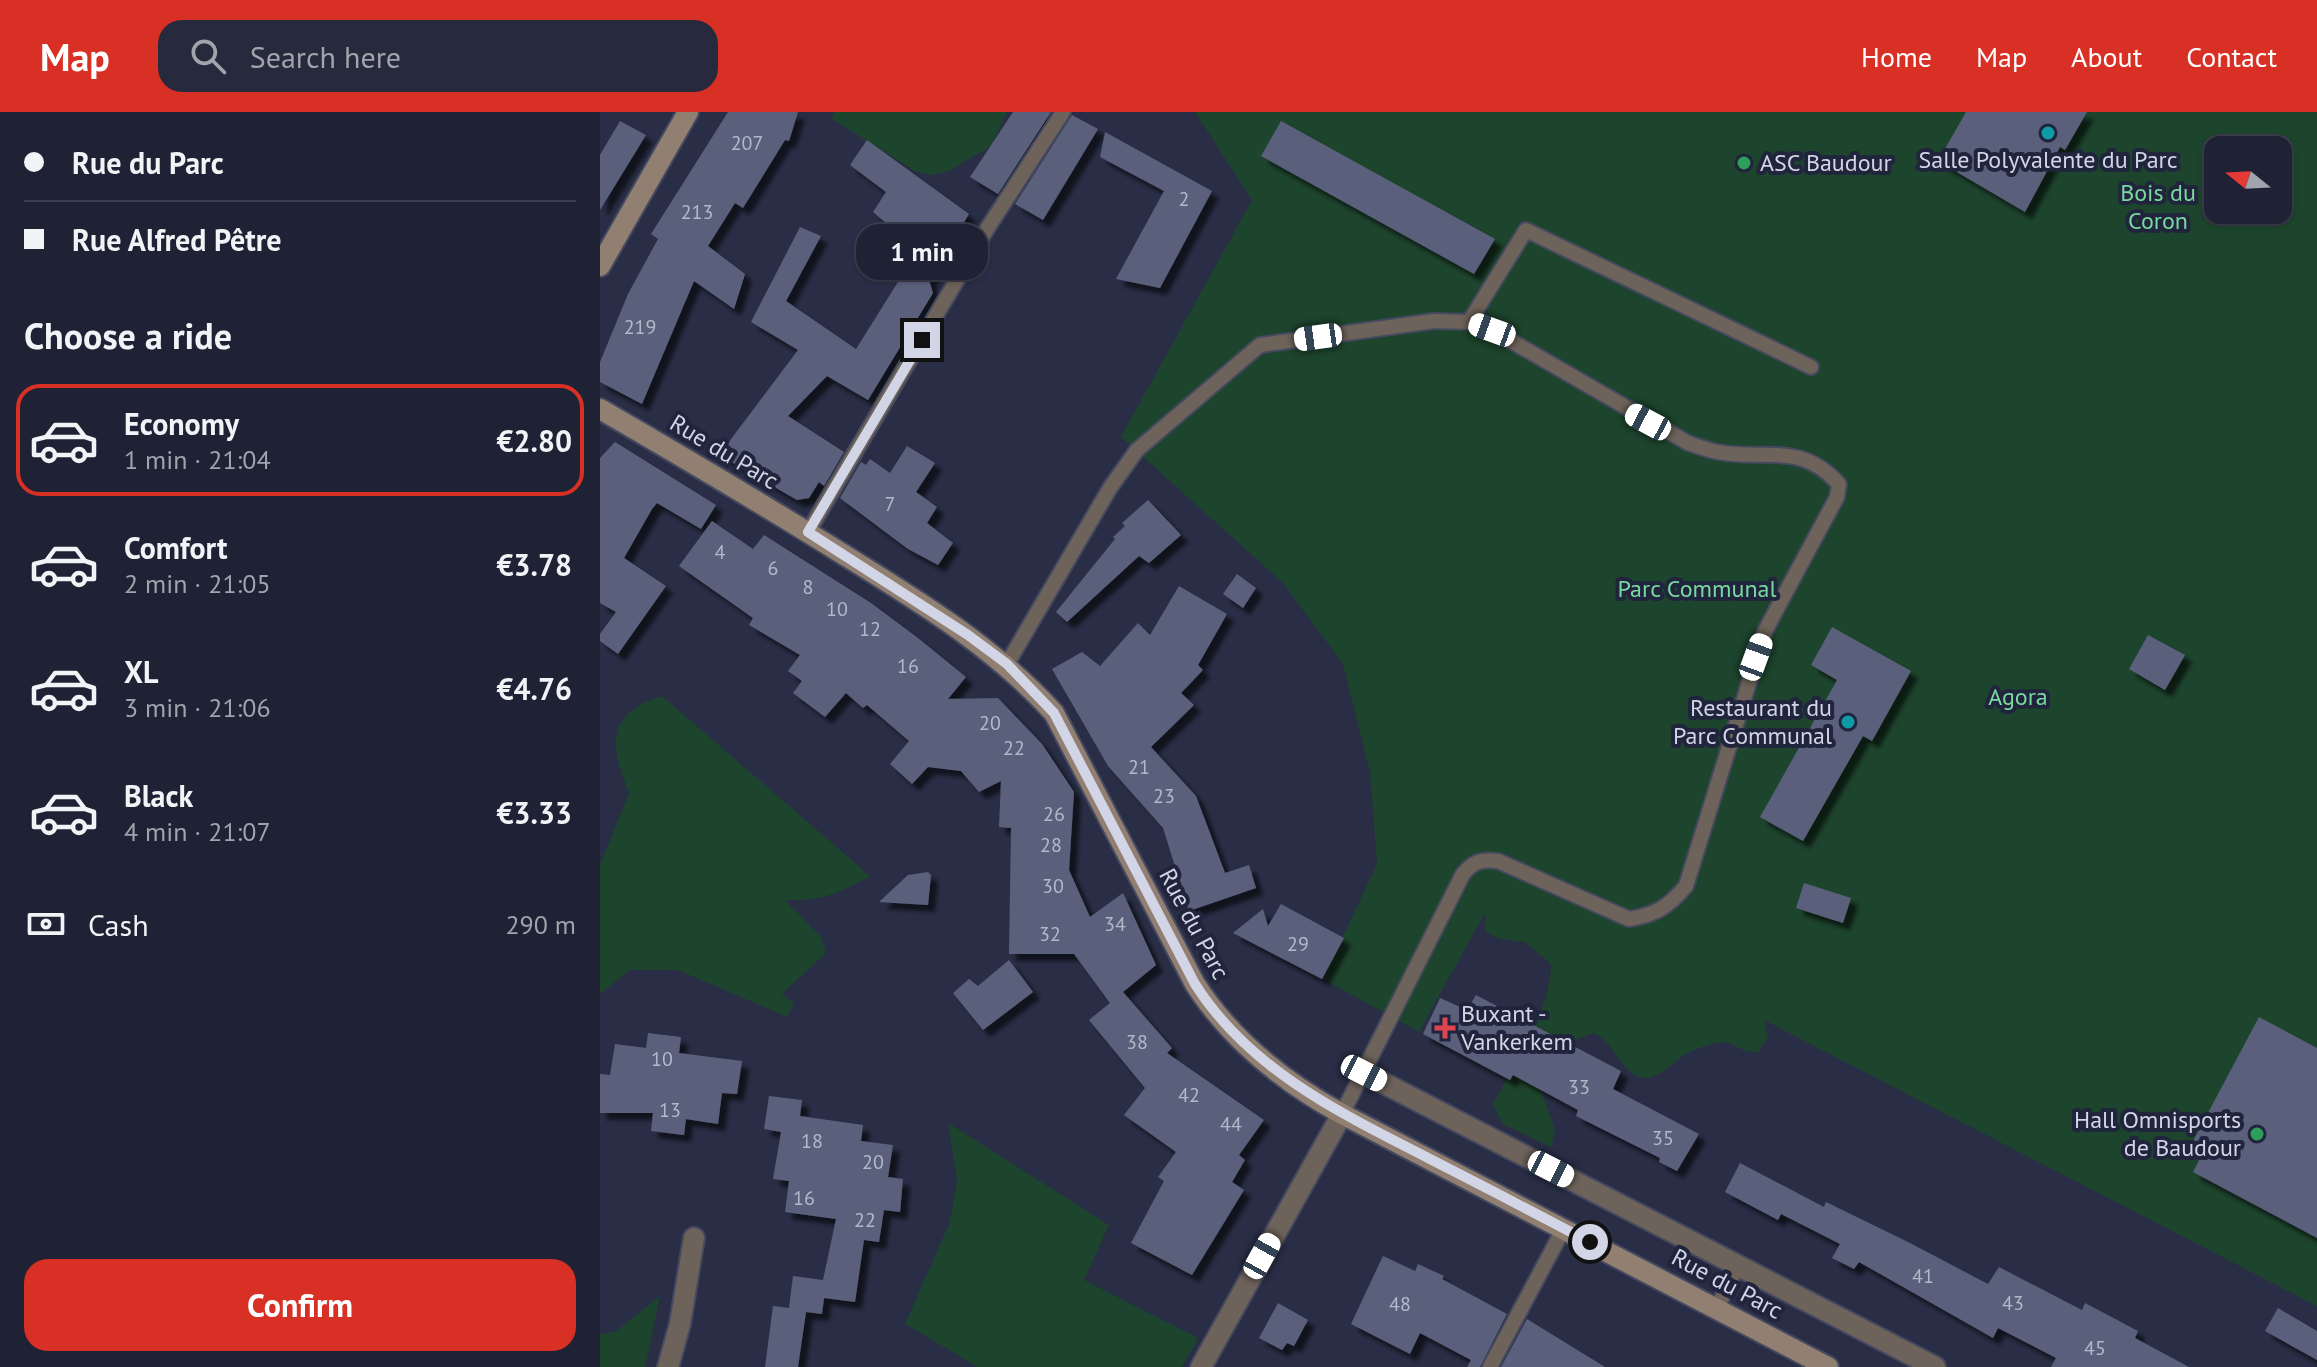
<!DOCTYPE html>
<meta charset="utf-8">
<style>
body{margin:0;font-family:"PT Sans",sans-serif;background:#272a3c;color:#f1f3f6;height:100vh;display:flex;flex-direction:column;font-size:30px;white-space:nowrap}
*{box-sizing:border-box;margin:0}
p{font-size:26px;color:#a1a4ac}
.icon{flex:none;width:44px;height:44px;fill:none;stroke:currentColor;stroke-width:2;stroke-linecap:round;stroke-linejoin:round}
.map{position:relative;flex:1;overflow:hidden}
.panel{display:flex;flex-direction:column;background:#1f2234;width:600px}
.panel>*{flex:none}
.top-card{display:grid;align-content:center;height:176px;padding:0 24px;background:#1f2234}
.needle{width:52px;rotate:288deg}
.tools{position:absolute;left:1604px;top:24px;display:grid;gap:16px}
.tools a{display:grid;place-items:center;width:88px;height:88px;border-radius:16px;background:#1f2234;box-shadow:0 2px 6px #0004,0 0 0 2px #3c3f4f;font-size:40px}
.end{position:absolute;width:36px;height:36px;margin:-18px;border:10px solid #d1d5e5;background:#111;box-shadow:0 0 0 4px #111}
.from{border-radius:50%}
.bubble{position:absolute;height:56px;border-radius:24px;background:#1f2234;box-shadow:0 2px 6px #0004,0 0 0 2px #3c3f4f;font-size:26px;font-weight:700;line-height:56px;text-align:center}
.car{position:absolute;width:24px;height:48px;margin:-24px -12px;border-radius:10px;box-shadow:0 0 6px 2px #0007;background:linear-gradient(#fff 24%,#345 0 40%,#fff 0 76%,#345 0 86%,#fff 0)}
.top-card b{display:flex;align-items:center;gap:28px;height:76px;font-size:30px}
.top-card b+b{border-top:2px solid #3c3f4f}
.top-card i{width:20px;height:20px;background:#f1f3f6}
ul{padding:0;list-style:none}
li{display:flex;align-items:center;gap:24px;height:112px;margin:0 16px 12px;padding:0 8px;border:4px solid transparent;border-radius:24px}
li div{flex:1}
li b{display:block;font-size:30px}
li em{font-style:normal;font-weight:700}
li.on{border-color:#d93025}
li>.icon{width:72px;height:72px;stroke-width:1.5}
h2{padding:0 24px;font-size:36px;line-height:96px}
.pay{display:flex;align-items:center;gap:20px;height:88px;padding:0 24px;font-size:30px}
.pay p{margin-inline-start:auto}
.button{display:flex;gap:16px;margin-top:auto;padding:16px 24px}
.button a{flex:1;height:92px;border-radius:24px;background:#d93025;color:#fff;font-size:32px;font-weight:700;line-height:92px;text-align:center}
header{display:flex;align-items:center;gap:48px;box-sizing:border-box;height:112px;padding:0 40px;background:#d93025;color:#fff}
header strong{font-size:38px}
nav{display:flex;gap:44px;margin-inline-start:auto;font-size:28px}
.search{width:560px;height:72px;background:#272a3c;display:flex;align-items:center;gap:20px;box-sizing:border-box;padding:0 28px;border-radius:24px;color:#a1a4ac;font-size:30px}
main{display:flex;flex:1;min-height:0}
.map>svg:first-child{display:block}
.green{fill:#1d442d;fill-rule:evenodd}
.building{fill:#5a607b;filter:url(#shadow)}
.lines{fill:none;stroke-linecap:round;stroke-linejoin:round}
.lane-casing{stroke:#44495f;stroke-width:18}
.street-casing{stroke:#44495f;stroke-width:24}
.secondary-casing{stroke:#44495f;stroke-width:24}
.lane{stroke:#6e635a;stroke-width:14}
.street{stroke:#6e635a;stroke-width:20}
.secondary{stroke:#917f71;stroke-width:20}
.route{stroke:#d1d5e5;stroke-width:10}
.culture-dot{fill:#0f9aa8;stroke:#20243c;stroke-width:3}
.leisure-dot{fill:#2e9e5b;stroke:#20243c;stroke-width:3}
.health-dot{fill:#e0444e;stroke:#20243c;stroke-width:3}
.labels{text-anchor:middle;stroke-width:8;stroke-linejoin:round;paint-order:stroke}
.number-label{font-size:20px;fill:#b3b8ca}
.poi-label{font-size:24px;fill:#d1d5e5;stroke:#20243c;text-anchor:start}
.park-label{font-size:24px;fill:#7ad99f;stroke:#20243c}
.street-label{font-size:24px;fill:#d1d5e5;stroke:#20243c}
</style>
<header>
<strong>Map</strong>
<div class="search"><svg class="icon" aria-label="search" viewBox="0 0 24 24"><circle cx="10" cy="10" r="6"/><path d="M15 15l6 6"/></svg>Search here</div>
<nav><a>Home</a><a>Map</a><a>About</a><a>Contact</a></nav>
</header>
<main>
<section class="panel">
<div class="top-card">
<b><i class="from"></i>Rue du Parc</b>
<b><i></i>Rue Alfred Pêtre</b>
</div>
<h2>Choose a ride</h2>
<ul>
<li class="on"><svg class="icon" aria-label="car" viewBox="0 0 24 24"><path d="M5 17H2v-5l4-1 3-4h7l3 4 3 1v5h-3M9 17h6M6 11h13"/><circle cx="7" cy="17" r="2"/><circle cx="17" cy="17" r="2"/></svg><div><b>Economy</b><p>1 min · 21:04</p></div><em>€2.80</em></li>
<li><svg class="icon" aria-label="car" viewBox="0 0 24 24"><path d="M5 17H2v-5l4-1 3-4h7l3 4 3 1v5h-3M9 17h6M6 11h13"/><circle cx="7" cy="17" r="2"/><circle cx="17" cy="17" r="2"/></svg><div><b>Comfort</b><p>2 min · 21:05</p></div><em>€3.78</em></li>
<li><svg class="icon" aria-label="car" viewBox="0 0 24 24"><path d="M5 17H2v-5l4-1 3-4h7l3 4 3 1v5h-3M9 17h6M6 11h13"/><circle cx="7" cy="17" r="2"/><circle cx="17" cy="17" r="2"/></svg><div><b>XL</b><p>3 min · 21:06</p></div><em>€4.76</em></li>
<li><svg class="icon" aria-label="car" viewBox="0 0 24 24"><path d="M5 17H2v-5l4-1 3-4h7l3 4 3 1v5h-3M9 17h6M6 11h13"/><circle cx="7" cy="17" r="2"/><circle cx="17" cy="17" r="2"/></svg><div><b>Black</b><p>4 min · 21:07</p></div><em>€3.33</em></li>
</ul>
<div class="pay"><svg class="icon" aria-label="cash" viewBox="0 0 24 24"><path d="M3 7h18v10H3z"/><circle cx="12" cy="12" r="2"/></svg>Cash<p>290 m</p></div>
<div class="button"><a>Confirm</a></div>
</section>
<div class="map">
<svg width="1717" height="1255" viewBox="0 0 1717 1255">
<defs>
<filter id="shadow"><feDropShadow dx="7" dy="7" stdDeviation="2" flood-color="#0009"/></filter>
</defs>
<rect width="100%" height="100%" fill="#292e46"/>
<path class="green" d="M235,0H407L391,34L349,59L333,63L316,60L231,6Z
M595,0H1717V1194L1164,908L1168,926L1158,940C1143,942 1136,931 1123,930C1115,930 1100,936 1092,939C1074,946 1054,978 1032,961C1016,949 1016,934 994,921L965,932L942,981L955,1018L951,1035L903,1012L893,993C914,949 950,901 951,852L925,830L900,827L885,819L886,799L819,920L723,867L777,752L770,660L743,552L683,471L521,325L652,88ZM1618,38H1678V98H1618Z
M62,584L270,764C237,782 223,789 185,788L221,825L226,841L182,882L194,891L187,905L78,858H30L0,882V753L29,681C10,633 5,603 62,584Z
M348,1011L509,1113L484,1168L598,1226L582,1255H378L305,1212L350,1110L357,1067Z
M60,1184L45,1255H0V1222L15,1220Z"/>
<path class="building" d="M128,0H198L189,29L185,28L143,96L135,91L108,134L145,162L134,197L94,169L42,292L0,270V250L28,182L58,127L51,122Z
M413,0H451L398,82L370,65Z
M1366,0H1487L1465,38L1460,35L1425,100L1338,49Z
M472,3L498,17L443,108L415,92Z
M20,9L46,23L0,98V43Z
M681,9L895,127L874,162L661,44Z
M505,20L612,79L560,176L516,167L564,79L500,45Z
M267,28L369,102L329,168L333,181L268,288L227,264L188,304L244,340L224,374L219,370L209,386L197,388L119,343L198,238L151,210L200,115L221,124L186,189L256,237L318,138L273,100L286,80L250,53Z
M15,330L116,393L101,417L57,391L52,397L24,446L66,474L18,542L0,529V522L16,500L0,491V346Z
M307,334L335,351L316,380L337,395L327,411L353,431L338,453L308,437L240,386L261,350L266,353L270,347L290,361Z
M548,388L581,423L549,451L539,444L467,510L456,500L515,427L513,425L525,414L522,411Z
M112,409L153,437L164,423L271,491L318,526L366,565L348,587L398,586L442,632L474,680L469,758L490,805L523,781L556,853L523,880L572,936L567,941L664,1008L639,1043L645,1048L632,1070L644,1078L592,1163L531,1131L564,1069L558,1065L576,1040L524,1003L545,976L489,908L510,891L474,842H409L411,716L399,715L401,669L379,680L361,659L328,655L312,672L290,652L309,629L267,593L263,596L246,581L225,605L193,581L202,569L188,559L200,543L149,513L153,506L79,454Z
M637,462L656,476L643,496L623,482Z
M579,474L627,502L598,553L603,558L581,581L594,593L551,635L596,684L625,761L649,753L656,776L589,799L563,716L508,654L452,557L482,540L500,554L538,511L550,523Z
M1232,515L1311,559L1272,629L1263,624L1203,729L1160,705L1237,568L1211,553Z
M1548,523L1585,543L1565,578L1529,557Z
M328,760L331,763L328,793L279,790L308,763Z
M1204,771L1251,786L1243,811L1196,796Z
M681,792L744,826L722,867L633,821L663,797L668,814Z
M409,848L433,880L383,918L353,881L369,867L378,874Z
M876,883L1021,959L1013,977L1099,1022L1077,1059L1059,1050L1060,1046L976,1004L978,998L913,963L910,968L823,922L840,886L867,898Z
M1659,905L1717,936V1126L1593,1060L1606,1035L1593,1029Z
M48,921L81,925L79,941L142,949L137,982L122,981L118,1012L86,1007L84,1023L51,1019L53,1001H0V962L10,963L15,932L46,936Z
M169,984L202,988L200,1004L263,1013L261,1029L293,1033L288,1065L303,1067L300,1100L284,1098L279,1130L264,1128L255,1190L224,1186L222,1202L206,1200L198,1255H165L173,1194L189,1196L193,1164L223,1168L236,1107L185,1100L189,1069L173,1067L181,1020L164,1017Z
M1140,1051L1224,1095L1226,1090L1308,1130L1388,1172L1399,1155L1482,1198L1485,1191L1538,1219L1535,1226L1589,1255H1451L1456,1246L1398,1216L1393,1226L1259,1150L1254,1157L1232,1146L1240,1132L1181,1102L1178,1108L1125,1080Z
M783,1144L815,1159L818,1152L844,1164L842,1167L907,1202L880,1255H867L871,1248L820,1221L810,1242L751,1212Z
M678,1191L708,1208L694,1234L687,1231L682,1238L659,1226Z
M1678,1196L1717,1219V1248L1665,1219Z
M927,1207L1005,1255H901Z"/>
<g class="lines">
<g class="lane-casing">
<path id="lane" d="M869,210L926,118L1211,255
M208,420L387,117L463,0
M407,552L510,376L537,338L660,233L834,209L869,210L892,218L1088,331C1097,334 1107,338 1118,340C1166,349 1200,329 1239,372L1237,385L1165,519L1086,774C1069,794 1056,803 1029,807L898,749C881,747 874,749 863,762L742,1002
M1117,1196L1138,1153
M890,1255L964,1116"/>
</g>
<g class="street-casing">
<path id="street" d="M764,961L1335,1255
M68,1255L80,1212L94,1126
M601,1255L742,1002"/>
</g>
<g class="secondary-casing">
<path id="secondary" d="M0,154L88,0
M0,297C81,344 161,391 241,441C317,488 393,534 454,601L595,872C631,928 684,970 742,1002L1228,1255"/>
</g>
<use href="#lane" class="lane"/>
<use href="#street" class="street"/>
<use href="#secondary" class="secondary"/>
</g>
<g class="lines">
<path class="route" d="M322,228L208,420L368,523L407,552L454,601L595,872C650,959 744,1003 832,1048C885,1075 937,1102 990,1130"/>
</g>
<g class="culture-dot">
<circle cx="1448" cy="21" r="8"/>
<circle cx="1248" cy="610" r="8"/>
</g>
<g class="leisure-dot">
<circle cx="1144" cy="51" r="8"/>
<circle cx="1657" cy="1022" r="8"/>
</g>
<path class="health-dot" d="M841 904h8v8h8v8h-8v8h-8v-8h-8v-8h8z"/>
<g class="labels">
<g class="number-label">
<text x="147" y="38">207</text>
<text x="584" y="94">2</text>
<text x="97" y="107">213</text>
<text x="40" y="222">219</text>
<text x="290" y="399">7</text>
<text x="120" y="447">4</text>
<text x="173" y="463">6</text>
<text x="208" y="482">8</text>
<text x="237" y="504">10</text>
<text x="270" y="524">12</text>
<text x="308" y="561">16</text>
<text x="390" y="618">20</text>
<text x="414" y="643">22</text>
<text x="539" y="662">21</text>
<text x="564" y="691">23</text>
<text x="454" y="709">26</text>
<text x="451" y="740">28</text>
<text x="453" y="781">30</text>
<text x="515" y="819">34</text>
<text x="450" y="829">32</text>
<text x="698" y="839">29</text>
<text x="537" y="937">38</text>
<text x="62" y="954">10</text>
<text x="979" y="982">33</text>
<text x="589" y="990">42</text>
<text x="70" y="1005">13</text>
<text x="631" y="1019">44</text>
<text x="1063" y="1033">35</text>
<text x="212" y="1036">18</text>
<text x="273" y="1057">20</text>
<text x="204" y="1093">16</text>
<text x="265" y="1115">22</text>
<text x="1323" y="1171">41</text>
<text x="1413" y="1198">43</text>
<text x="800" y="1199">48</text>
<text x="1495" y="1243">45</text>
</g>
<g class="poi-label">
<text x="1448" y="56" text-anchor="middle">Salle Polyvalente du Parc</text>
<text x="1160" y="59">ASC Baudour</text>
<text x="1232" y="604" text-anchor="end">Restaurant du<tspan x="1232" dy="28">Parc Communal</tspan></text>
<text x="861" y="910">Buxant -<tspan x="861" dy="28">Vankerkem</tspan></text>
<text x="1641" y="1016" text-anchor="end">Hall Omnisports<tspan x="1641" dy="28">de Baudour</tspan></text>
</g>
<g class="park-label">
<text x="1558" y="89">Bois du<tspan x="1558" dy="28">Coron</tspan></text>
<text x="1097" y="485">Parc Communal</text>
<text x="1418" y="593">Agora</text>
</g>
<g class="street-label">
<text transform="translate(124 340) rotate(31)" y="8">Rue du Parc</text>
<text transform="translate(594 812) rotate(62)" y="8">Rue du Parc</text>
<text transform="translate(1127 1172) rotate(28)" y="8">Rue du Parc</text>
</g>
</g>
</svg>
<div class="tools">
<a><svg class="needle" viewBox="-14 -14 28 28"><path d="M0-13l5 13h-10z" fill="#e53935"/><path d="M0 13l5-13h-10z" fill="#a1a4ac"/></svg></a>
</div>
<i class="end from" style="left:990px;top:1130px"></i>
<i class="end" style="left:322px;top:228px"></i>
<div class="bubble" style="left:256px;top:112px;width:132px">1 min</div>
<i class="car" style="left:892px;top:218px;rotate:290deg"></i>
<i class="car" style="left:718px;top:225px;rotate:262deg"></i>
<i class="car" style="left:1048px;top:310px;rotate:298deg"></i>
<i class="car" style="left:1156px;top:545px;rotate:20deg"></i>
<i class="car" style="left:764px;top:961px;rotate:117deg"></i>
<i class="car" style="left:951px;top:1057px;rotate:117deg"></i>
<i class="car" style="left:662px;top:1144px;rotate:29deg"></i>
</div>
</main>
